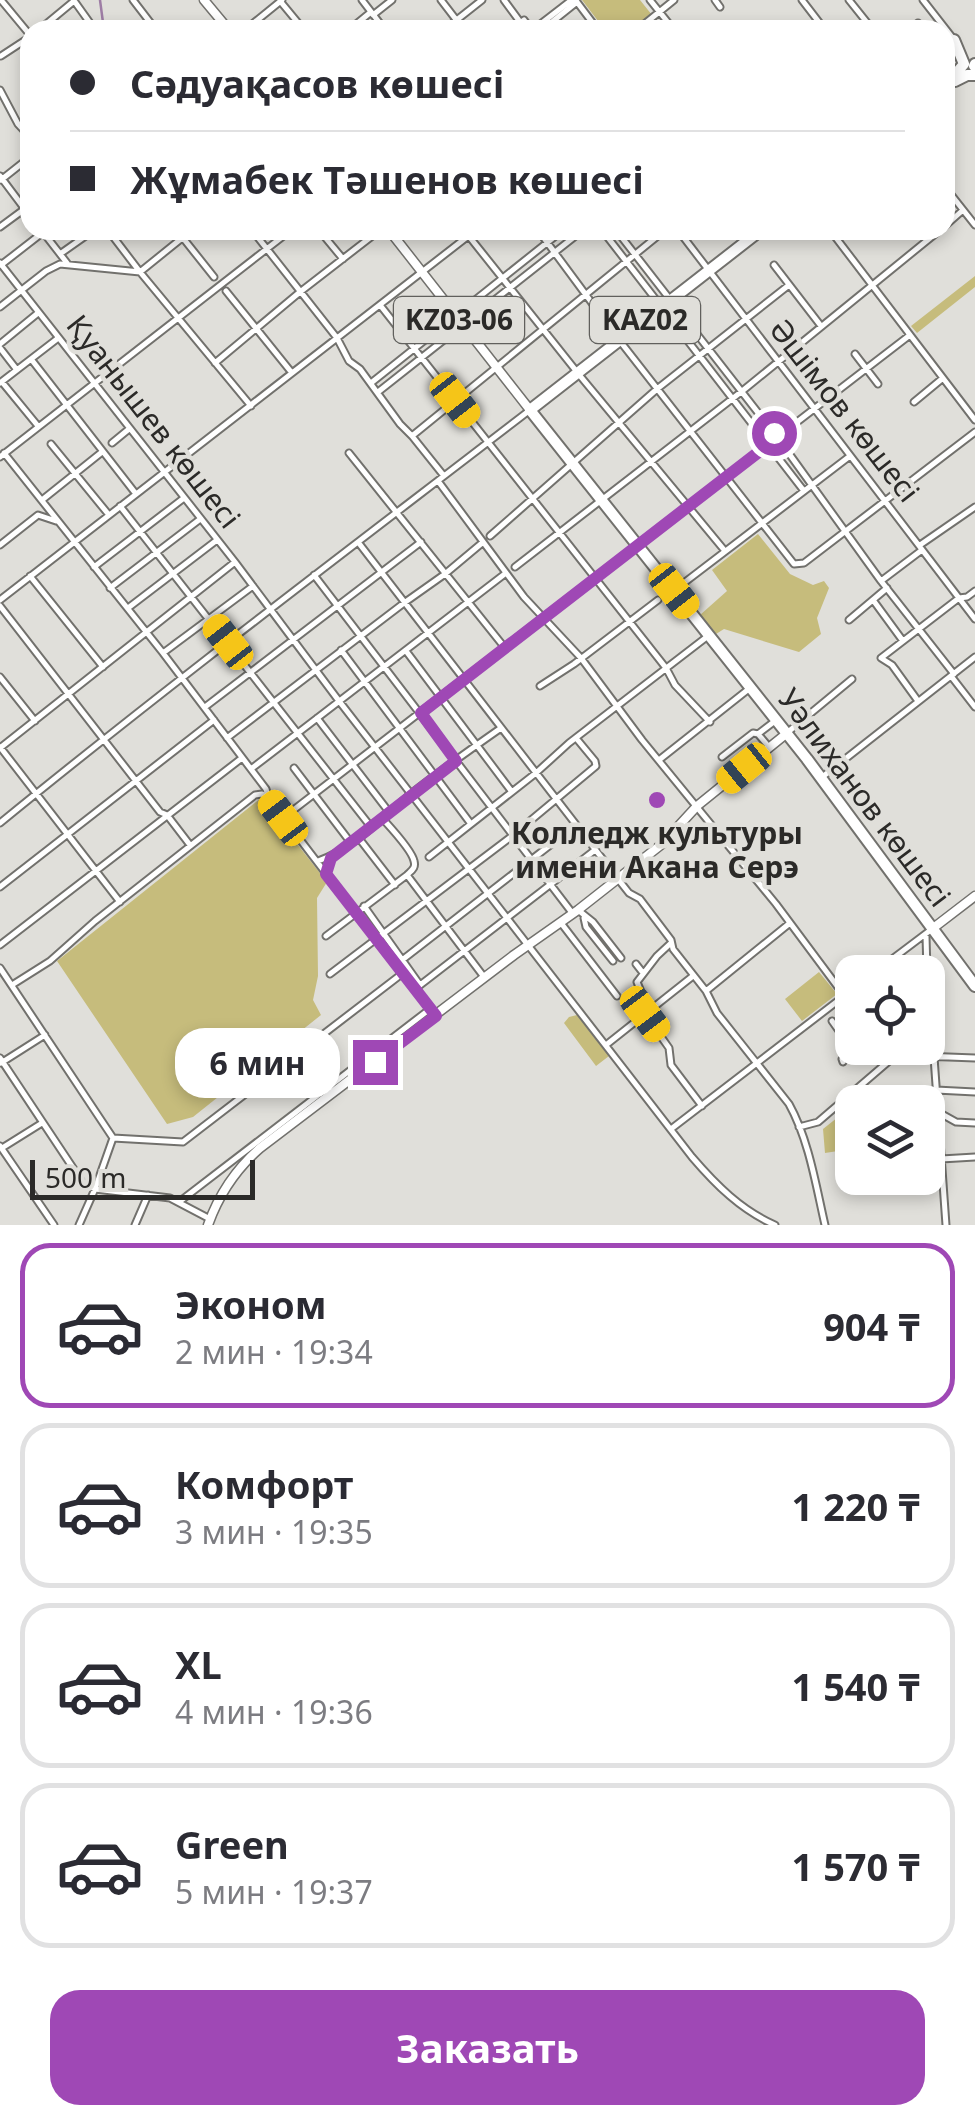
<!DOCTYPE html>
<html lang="ru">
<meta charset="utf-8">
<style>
body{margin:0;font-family:"Noto Sans",sans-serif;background:#f2f2f3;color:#2b2b33;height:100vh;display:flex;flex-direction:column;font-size:38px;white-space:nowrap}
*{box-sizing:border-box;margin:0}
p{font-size:32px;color:#7c7c81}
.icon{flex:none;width:55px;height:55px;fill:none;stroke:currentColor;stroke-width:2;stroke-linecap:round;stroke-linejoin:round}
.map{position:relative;height:1225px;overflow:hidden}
.sheet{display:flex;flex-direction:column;background:#fff;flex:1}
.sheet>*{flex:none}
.top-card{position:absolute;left:20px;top:20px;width:935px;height:220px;border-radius:30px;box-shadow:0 5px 15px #0003;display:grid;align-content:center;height:220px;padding:0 50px;background:#fff}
.fabs{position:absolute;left:835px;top:955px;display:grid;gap:20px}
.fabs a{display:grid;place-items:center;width:110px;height:110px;border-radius:20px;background:#fff;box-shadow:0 5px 15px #0003;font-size:50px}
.scale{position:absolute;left:30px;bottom:25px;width:225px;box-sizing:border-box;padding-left:10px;border:5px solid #2b2a28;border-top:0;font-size:28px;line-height:35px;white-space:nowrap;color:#2b2a28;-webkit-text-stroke:8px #e0dfda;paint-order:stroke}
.end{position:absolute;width:45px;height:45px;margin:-22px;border:12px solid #9f48b5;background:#fff;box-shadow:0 0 0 5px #fff}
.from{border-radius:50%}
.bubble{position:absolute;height:70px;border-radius:30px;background:#fff;box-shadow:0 5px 15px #0003;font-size:32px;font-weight:700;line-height:70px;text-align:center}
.car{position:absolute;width:30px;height:60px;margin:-30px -15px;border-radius:12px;box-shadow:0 0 8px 2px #0007;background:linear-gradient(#f5c518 24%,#345 0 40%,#f5c518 0 76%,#345 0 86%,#f5c518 0)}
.top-card b{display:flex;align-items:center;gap:35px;height:95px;font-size:38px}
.top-card b+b{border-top:2px solid #e1e1e2}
.top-card i{width:25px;height:25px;background:#2b2b33}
ul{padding:18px 0 0;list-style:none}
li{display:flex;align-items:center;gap:30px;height:165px;margin:0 20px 15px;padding:0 30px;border:5px solid #e1e1e2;border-radius:30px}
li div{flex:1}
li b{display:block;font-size:38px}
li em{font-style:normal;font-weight:700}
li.on{border-color:#9f48b5}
li>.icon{width:90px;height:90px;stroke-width:1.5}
.button{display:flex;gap:20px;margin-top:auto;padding:20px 50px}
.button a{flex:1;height:115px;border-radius:30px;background:#9f48b5;color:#fff;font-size:40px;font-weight:700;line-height:115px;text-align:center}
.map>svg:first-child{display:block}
.green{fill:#c6bc7c}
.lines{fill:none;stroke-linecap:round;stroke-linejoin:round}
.stream{stroke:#9e7da5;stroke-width:2.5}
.minor-casing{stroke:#72716d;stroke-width:9}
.major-casing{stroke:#72716d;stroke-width:11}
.highway-casing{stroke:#72716d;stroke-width:14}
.minor{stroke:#fff;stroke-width:5}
.major{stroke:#fff;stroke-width:8}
.highway{stroke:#fff;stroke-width:10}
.route{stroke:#9f48b5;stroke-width:12}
.poi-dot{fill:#9f48b5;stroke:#e0dfda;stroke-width:4}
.labels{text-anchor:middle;stroke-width:9;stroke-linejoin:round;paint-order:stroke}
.shield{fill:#e0dfda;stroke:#61605d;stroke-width:2.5}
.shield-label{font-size:28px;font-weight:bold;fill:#2b2a28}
.street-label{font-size:30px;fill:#2b2a28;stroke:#e0dfda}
.poi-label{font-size:30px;font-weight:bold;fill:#2b2a28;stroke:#e0dfda}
</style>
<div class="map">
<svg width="975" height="1225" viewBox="0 0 975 1225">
<rect width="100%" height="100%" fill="#e0dfda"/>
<path class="green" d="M582,0H640L652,15L633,30H605Z
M975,276V287L917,333L911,326Z
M758,534L790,574L813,585L824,581L829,588L817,618L821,634L799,652L724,629L716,634L700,615L727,591L712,570Z
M261,798L327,882L317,898L318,976L313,1000L321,1015L193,1117L167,1124L57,961Z
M819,972L837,994L802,1021L785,999Z
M577,1015L609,1056L596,1066L564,1023L569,1017Z
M852,1106V1174L844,1176L838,1151L825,1153L823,1129Z"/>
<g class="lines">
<path class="stream" d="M100,0L104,30"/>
<g class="minor-casing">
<path id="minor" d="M1,0L30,35
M133,0L156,30
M362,0L385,30
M441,0L464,30
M504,0L526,30
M650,0L674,30
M715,0L720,7
M802,0L825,30
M849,0L873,30
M923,0L955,41
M280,1L304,30
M75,2L95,30
M577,2L598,30
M373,15L392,0
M520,23L524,20L530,28L534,29L569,2H577
M39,30L74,1
M245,30L282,0
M349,30L371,12
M444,30L482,0
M542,30L577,2
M637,30L674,0
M911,30L918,23
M1,56L30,37
M0,90L18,124L30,137
M0,176L30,216
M1,180L30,157
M945,187L975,225
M945,226L963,210
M0,227L30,205
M108,230L140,272L251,406
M252,230L337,338L349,361L360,369L400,424L412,436L444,476
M319,230L343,259
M464,230L581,377L725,551
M538,230L623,345L794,564L804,563L975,432
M602,230L804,491
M616,230L780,441L881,581L954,674
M678,230L975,619
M830,230L975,420
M43,232L67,263
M183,238L214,277
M60,254L94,230
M0,263L235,562L339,701L692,1157C716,1185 741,1210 775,1225
M1,265L46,230
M774,265L821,326
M226,291L292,373
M380,305L666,668L675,685L710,722
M0,307L46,271L60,264L140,272L192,230
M0,344L38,313
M0,348L17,370
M855,354L878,384
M31,359L136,494
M215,363L300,292L380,230
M2,382L38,426
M0,383L57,339
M371,383L563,230
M378,392L583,230
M914,402L943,378
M412,436L665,230
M112,443L129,429
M51,444L109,515
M4,453L163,653L266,789L269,799L435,1016
M349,453L505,648
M0,457L291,230
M438,481L524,597L581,658L642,740L776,904L852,1006
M42,500L102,452
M120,506L371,827
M490,536L657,389L789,285
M358,542L618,879L629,893L640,899L671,940L673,949L706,991L717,1013L789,1104C809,1140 816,1186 825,1225
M0,545L38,515L56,521
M920,545L975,507
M94,567L184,498
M515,567L741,392L940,230
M314,575L573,914
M30,576L103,667
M881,581L922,550
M110,588L199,520
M676,589L850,456
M0,600L476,230
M873,600L903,641
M0,606L160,812L167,815L190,845
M128,608L217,540
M849,620L887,588
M341,650L471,824
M406,651L512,792
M163,653L253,586
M951,676L975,707
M0,677L35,721
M540,686L574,664L658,600
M918,701L892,665L881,658L959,598L967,597L975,591
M205,707L421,542
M317,718L389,812
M788,732L852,679
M758,734L775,721
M227,738L404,603L445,574L482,543
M0,747L120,902
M0,748L235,562
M722,757L753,733L758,734L769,747
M659,760L750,688
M294,768L351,843
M251,769L506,573
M821,778L975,657
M283,818L910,335
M0,823C174,681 352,547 530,410
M358,837L395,885
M429,857L536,773L569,743L708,636
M318,861C353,849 383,817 412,793C441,770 471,749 501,728
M407,875L484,977
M0,887L214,720
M364,906L420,985
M578,910L593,922L621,958
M584,918L586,927L613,961
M561,923L617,996
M326,936L407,875C412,870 416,868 414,861C412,850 390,827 382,818
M926,936L927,972
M0,945L242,758
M397,964L576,825
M636,964L643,973
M0,968L113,1138L183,1142L403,973
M875,972L932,929
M928,973L946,1225
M330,974L512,836L596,766L595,761L576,738
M12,985L50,961L95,921L255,795L262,794L267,797
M415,989L595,850
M706,991L790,923
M649,1011L637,982L657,956L671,943
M645,1014L669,1048L671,1065L702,1106
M832,1021L844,1038L843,1043L847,1052L842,1059L843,1062
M606,1045L693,976
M884,1048L896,1055
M0,1058L83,1183L95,1189L170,1198L210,1219
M292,1059L320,1094
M1,1063L45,1035
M936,1090L975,1092
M938,1112L956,1122L975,1123
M799,1127L818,1122L896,1055L975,1058
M671,1129L852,990
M0,1146L54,1225
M2,1148L42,1123
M941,1159L975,1157
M179,1202L430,1009
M79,1225L95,1189L113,1138
M135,1225L148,1195"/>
</g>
<g class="major-casing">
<path id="major" d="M204,0L229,30
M389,230L530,410
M932,929L975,896
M208,1225C219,1194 236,1169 260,1148L514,955L578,910L662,844L697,806L786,734"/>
</g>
<g class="highway-casing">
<path id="highway" d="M974,66L975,64
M955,81L967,75H975
M945,86L964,64L954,40
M761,230L530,410L807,759L975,986"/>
</g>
<use href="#minor" class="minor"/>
<use href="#major" class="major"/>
<use href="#highway" class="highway"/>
</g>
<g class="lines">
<path class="route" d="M375,1062L436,1016L326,874L331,858L456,761L421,713L778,437L774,433"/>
</g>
<circle class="poi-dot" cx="657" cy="800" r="10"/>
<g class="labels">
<g class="shield">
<rect x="394" y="297" width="130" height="46" rx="8"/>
<rect x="590" y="297" width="110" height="46" rx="8"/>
</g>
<g class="shield-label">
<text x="459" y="330">KZ03-06</text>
<text x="645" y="330">KАZ02</text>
</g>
<g class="street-label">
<text transform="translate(844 411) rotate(52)" y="10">Әшімов көшесі</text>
<text transform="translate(153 422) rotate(52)" y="10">Қуанышев көшесі</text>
<text transform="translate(864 798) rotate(53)" y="10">Уәлиханов көшесі</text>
</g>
<g class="poi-label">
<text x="657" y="844">Колледж культуры<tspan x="657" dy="34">имени Акана Серэ</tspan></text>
</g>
</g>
</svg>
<div class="fabs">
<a><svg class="icon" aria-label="locate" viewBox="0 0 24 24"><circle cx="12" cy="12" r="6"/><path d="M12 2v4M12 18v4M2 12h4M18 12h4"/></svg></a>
<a><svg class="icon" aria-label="layers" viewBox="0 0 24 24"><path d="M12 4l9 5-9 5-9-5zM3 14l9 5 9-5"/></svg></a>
</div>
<div class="scale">500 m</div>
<i class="end from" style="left:774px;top:433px"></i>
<i class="end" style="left:375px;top:1062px"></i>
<div class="bubble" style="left:175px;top:1028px;width:165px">6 мин</div>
<i class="car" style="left:455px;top:400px;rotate:142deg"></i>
<i class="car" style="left:674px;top:591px;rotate:142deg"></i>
<i class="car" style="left:228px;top:642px;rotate:322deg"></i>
<i class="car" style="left:744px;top:768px;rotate:231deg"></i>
<i class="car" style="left:283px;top:818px;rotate:323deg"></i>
<i class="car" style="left:645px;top:1014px;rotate:143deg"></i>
<div class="top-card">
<b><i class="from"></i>Сәдуақасов көшесі</b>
<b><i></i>Жұмабек Тәшенов көшесі</b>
</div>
</div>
<section class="sheet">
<ul>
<li class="on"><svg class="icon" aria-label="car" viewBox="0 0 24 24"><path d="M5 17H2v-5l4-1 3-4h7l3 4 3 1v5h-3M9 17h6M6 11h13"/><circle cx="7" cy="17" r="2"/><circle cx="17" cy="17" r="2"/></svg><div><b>Эконом</b><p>2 мин · 19:34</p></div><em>904 ₸</em></li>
<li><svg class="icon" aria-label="car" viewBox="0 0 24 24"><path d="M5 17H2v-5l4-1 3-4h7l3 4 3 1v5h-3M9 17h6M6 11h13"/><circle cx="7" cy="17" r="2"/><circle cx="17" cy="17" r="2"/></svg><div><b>Комфорт</b><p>3 мин · 19:35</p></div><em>1 220 ₸</em></li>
<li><svg class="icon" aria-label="car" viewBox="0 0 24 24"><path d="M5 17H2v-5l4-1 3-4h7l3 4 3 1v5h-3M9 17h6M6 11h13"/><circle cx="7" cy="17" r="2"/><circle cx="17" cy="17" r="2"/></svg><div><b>XL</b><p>4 мин · 19:36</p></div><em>1 540 ₸</em></li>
<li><svg class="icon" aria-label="car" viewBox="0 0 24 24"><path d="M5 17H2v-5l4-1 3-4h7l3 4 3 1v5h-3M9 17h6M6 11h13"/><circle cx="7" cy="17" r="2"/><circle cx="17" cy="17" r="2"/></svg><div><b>Green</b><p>5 мин · 19:37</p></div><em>1 570 ₸</em></li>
</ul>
<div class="button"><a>Заказать</a></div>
</section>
